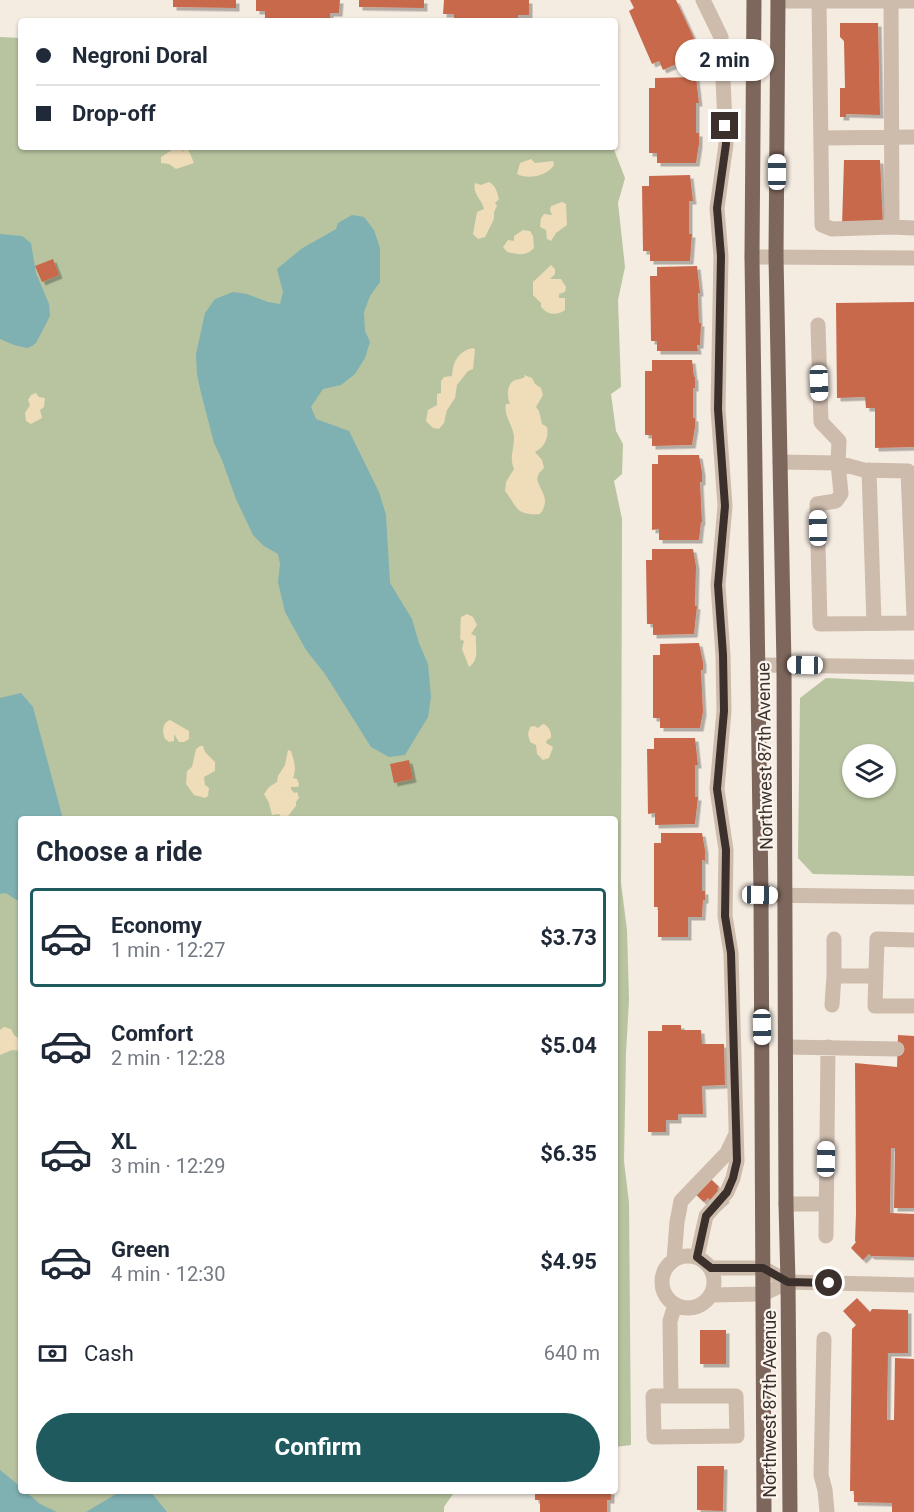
<!DOCTYPE html>
<meta charset="utf-8">
<style>
body{margin:0;font-family:Roboto,sans-serif;background:#f6f6f7;color:#1f2937;height:100vh;display:flex;flex-direction:column;font-size:22px;white-space:nowrap}
*{box-sizing:border-box;margin:0}
p{font-size:20px;color:#747a83}
.icon{flex:none;width:33px;height:33px;fill:none;stroke:currentColor;stroke-width:2;stroke-linecap:round;stroke-linejoin:round}
.map{position:relative;flex:1;overflow:hidden}
.details{position:absolute;left:18px;top:816px;width:600px;height:678px;display:flex;flex-direction:column;background:#fff;border-radius:6px;box-shadow:0 2px 4px #0004}
.details>*{flex:none}
.guide{position:absolute;left:18px;top:18px;width:600px;height:132px;border-radius:6px;box-shadow:0 2px 4px #0004;display:grid;align-content:center;height:132px;padding:0 18px;background:#fff}
.controls{position:absolute;left:842px;top:744px;display:grid;gap:12px}
.controls a{display:grid;place-items:center;width:54px;height:54px;border-radius:50%;background:#fff;box-shadow:0 2px 4px #0004;font-size:30px}
.end{position:absolute;width:27px;height:27px;margin:-14px;border:8px solid #3b302b;background:#fff;box-shadow:0 0 0 3px #fff}
.from{border-radius:50%}
.bubble{position:absolute;height:42px;border-radius:21px;background:#fff;box-shadow:0 2px 4px #0004;font-size:20px;font-weight:700;line-height:42px;text-align:center}
.car{position:absolute;width:18px;height:36px;margin:-18px -9px;border-radius:8px;box-shadow:0 0 4px 2px #0007;background:linear-gradient(#fff 24%,#345 0 40%,#fff 0 76%,#345 0 86%,#fff 0)}
.guide b{display:flex;align-items:center;gap:21px;height:57px;font-size:22px}
.guide b+b{border-top:2px solid #e0e1e3}
.guide i{width:15px;height:15px;background:#1f2937}
ul{padding:0;list-style:none}
li{display:flex;align-items:center;gap:18px;height:99px;margin:0 12px 9px;padding:0 6px;border:3px solid transparent;border-radius:6px}
li div{flex:1}
li b{display:block;font-size:22px}
li em{font-style:normal;font-weight:700}
li.on{border-color:#1f5a5e}
li>.icon{width:54px;height:54px;stroke-width:1.5}
h2{padding:0 18px;font-size:27px;line-height:72px}
.pay{display:flex;align-items:center;gap:15px;height:66px;padding:0 18px;font-size:22px}
.pay p{margin-inline-start:auto}
.action{display:flex;gap:12px;margin-top:auto;padding:12px 18px}
.action a{flex:1;height:69px;border-radius:36px;background:#1f5a5e;color:#fff;font-size:24px;font-weight:700;line-height:69px;text-align:center}
.map>svg:first-child{display:block}
.green{fill:#b8c4a0;fill-rule:evenodd}
.sand{fill:#efdcb8}
.water{fill:#7fb0b2}
.building{fill:#c8694b;filter:url(#shadow)}
.lines{fill:none;stroke-linecap:round;stroke-linejoin:round}
.minor{stroke:#cdbbac;stroke-width:15}
.major{stroke:#7d675c;stroke-width:15}
.route{stroke:#3b302b;stroke-width:8}
.labels{text-anchor:middle;stroke-width:4.5;stroke-linejoin:round;paint-order:stroke}
.street-label{font-size:18px;fill:#3b302b;stroke:#fbf5ee}
</style>
<div class="map">
<svg width="914" height="1512" viewBox="0 0 914 1512">
<defs>
<filter id="shadow"><feDropShadow dx="3.5" dy="3.5" stdDeviation="0" flood-color="#0004"/></filter>
</defs>
<rect width="100%" height="100%" fill="#f4ebe1"/>
<path class="green" d="M0,37L21,38V147H613L625,178L618,203L625,267L618,300L621,387L611,394L616,431L623,444L622,474L614,481L622,519L621,883L627,930L629,1000L626,1053L624,1161L629,1203L631,1445L615,1447V819H21V1491H455L444,1507V1512H0Z
M826,678L914,682V876L813,874L798,858L800,698ZM852,754H885V788H852Z"/>
<path class="sand" d="M172,147H181L183,152L185,148L188,149L194,163L176,169L169,164L161,163V157L172,150Z
M531,159L535,163L553,161L554,165C547,176 528,180 517,174L520,163Z
M489,182C496,186 497,192 499,199L495,203L497,206L494,212V219L485,237L478,239L473,234L477,212L484,209C482,199 472,194 475,183L481,185Z
M562,202L566,204L567,225L556,233L551,241L547,239L546,230L540,227L541,218L544,214L552,215L550,210L551,206Z
M523,230L530,231L533,236L534,248C526,257 517,254 507,252L503,247L508,240L514,241V236Z
M551,265L555,269V274L550,279H561L566,287L565,292L559,294V298H565V310C556,316 548,315 541,307V303L533,295V282Z
M472,348L475,349L473,369L468,371L457,385L455,398L447,410L444,423L439,429L433,428L426,421L428,410L437,405V394L441,393V381L444,377L452,376C453,361 458,352 472,348Z
M524,375L532,378L535,384L541,388L543,395L536,407L539,411L542,424L547,427C549,437 545,447 535,452L542,460L544,468L539,473L537,479C541,492 551,500 540,514C515,516 517,506 505,491L506,482L514,469C509,457 514,450 514,438C514,427 503,415 506,404H510C507,397 506,384 515,380C518,379 521,379 525,377Z
M36,393L39,397L45,398L44,407L40,410L42,418L31,424L26,421L25,413L30,405L28,400L31,395Z
M467,614L473,617L477,625L471,634L476,636C475,647 480,659 469,667L462,649L464,641L460,639C461,631 460,625 461,617Z
M170,720L189,731V739L184,742H179L174,734V741L169,742L165,739C162,732 162,723 170,720Z
M543,724C548,725 552,732 551,738L547,740L546,743L553,747L549,758L543,760L537,754L536,745L530,742L528,734L530,727L534,726L538,728Z
M200,746H203L205,752L215,762V771L204,777L205,785L209,788L208,796L205,798L194,795L186,784L187,771L192,767L196,749Z
M288,750L291,751C294,761 297,768 293,778L297,779L299,784L298,787H291V789L294,793L297,792L299,798L296,802V806L288,816L283,819L279,814L272,815L269,803L264,794L269,787L277,782L278,776L285,765Z
M4,1027L11,1029L14,1035L21,1040V1051L12,1050L0,1055V1030Z"/>
<path class="water" d="M352,215L364,217L374,230L380,248V282L370,296L364,312L365,331L370,342L365,358L355,374L341,385L323,389L311,407L316,419L349,431L379,492L386,515L390,583L412,619L419,643L428,664L431,697L428,717L405,755L389,757L371,747L325,674L306,650L285,612L278,582L280,564L278,554L264,546L253,535L236,499L222,460L214,443L201,393L197,374L196,354L205,313L215,299L233,292L247,294L268,302L280,304L283,292L277,269L301,249L336,229L338,223Z
M0,234L22,236L31,243L36,273L49,304L50,316L36,343L32,346L27,348L14,345L0,339Z
M21,693L33,707L63,819H21V903L6,893L0,894V698Z
M0,1470L21,1487V1491H25L40,1504L57,1512H0Z
M121,1491H150L167,1512H86Z"/>
<path class="building" d="M173,0H236V8L173,7Z
M256,0H340L339,13H330V19L265,18V11H256Z
M359,0H424V8L359,7Z
M444,0H529V15H518V21H454V14H443Z
M630,0H676L701,53L663,70L659,61L652,64L629,11L634,8Z
M840,23H878L880,115L846,114V117H840V88H845L844,41L840,37Z
M696,77L699,103H696V133H699V144L696,163H657V153H649V88H655V78Z
M844,160H880L883,225L842,226Z
M690,175L693,201H689V234H692L690,261H650V251H643L642,186H649V176Z
M53,259L59,275L42,282L35,266Z
M697,266L700,293H698L699,323H701L700,345H697L698,351H657V341H651L650,276H657V267Z
M914,302V447L875,448V408H866L865,397L837,398L836,303Z
M652,360H692L694,377H695V388H693V418H695V427L692,445L652,446V435H645V371H652Z
M658,455H699L702,472V482H700L702,522H701L699,540H659V529L652,530V464H658Z
M652,549H693L696,566L695,606H697L694,634L653,635V624H647L646,560H652Z
M699,643L703,662V670H701L703,712L700,728H660V718H653V655H660V644Z
M654,738H695L698,765H695V797H698L695,824L655,825V813L648,814L647,749H654Z
M409,760L413,779L394,783L390,764Z
M661,833H702L705,850V861L702,860V891H705V900H703L702,917H688V937H658V907H654V843H661Z
M662,1025H681V1030H701L702,1044H724L725,1085L702,1086L703,1114H678V1120H666V1132H648V1031H662Z
M898,1035L914,1036V1208H894L895,1148H891L890,1213L914,1214V1257L871,1256L869,1254L863,1260L851,1248L856,1242L855,1241L856,1213L855,1063L897,1067Z
M711,1179L719,1187L717,1189L726,1199L717,1207L708,1198L704,1202L695,1194Z
M857,1298L870,1312L872,1309L908,1310V1353H888L887,1420H894L895,1358L914,1359V1512H892V1503L854,1502V1491H850L852,1329L856,1325L843,1311Z
M700,1330H726V1364H700Z
M697,1466H724L723,1511L697,1510Z
M535,1491H611V1500H607V1512H540V1500H535Z"/>
<g class="lines">
<path class="minor" d="M819,0L822,225L832,229L892,227
M778,1H914
M891,1L892,227L914,228
M821,138L914,137
M752,257L914,258
M780,462L838,463L839,441L821,422L818,325
M869,470L874,623
M914,616L908,471L864,470L838,463L841,494L836,501L817,504L820,624L914,623
M758,665L914,667
M761,895L914,897
M834,939V976H876
M914,940L877,939L875,1006H914
M832,1005L834,976
M786,1047L897,1049
M786,1204H826
M826,1236L828,1047
M662 1282a26 26 0 1 1 52 0a26 26 0 1 1-52 0Z
M697,1257L706,1216L727,1192L733,1178L737,1161L731,953L725,916L726,850L717,789L724,711L723,655L718,585L725,506L718,409L721,256L717,208L726,144L721,37L703,0
M674,1260L677,1222L681,1201L727,1153L735,1136
M711,1268H763L788,1282L914,1285
M711,1295L763,1294L788,1282
M824,1339L821,1475L825,1490L827,1512
M671,1396H653L654,1437L737,1436L736,1396H671L670,1321L675,1305"/>
<path class="major" d="M754,0L752,257L761,895L764,1512
M778,0L776,256L784,665L786,1204L788,1282L790,1512"/>
</g>
<g class="lines">
<path class="route" d="M725,126L726,144L717,208L721,256L718,409L725,506L718,585L723,655L724,711L717,789L726,850L725,916L731,953L737,1161L733,1178L727,1192L706,1216L697,1257L711,1268H763L788,1282L829,1283"/>
</g>
<g class="labels">
<g class="street-label">
<text transform="translate(765 756) rotate(-91)" y="6">Northwest 87th Avenue</text>
<text transform="translate(770 1404) rotate(-90)" y="6">Northwest 87th Avenue</text>
</g>
</g>
</svg>
<div class="controls">
<a><svg class="icon" aria-label="layers" viewBox="0 0 24 24"><path d="M12 4l9 5-9 5-9-5zM3 14l9 5 9-5"/></svg></a>
</div>
<i class="end from" style="left:829px;top:1283px"></i>
<i class="end" style="left:725px;top:126px"></i>
<div class="bubble" style="left:675px;top:39px;width:99px">2 min</div>
<i class="car" style="left:777px;top:172px;rotate:0deg"></i>
<i class="car" style="left:819px;top:383px;rotate:178deg"></i>
<i class="car" style="left:818px;top:528px;rotate:359deg"></i>
<i class="car" style="left:805px;top:665px;rotate:271deg"></i>
<i class="car" style="left:760px;top:895px;rotate:91deg"></i>
<i class="car" style="left:762px;top:1027px;rotate:179deg"></i>
<i class="car" style="left:826px;top:1159px;rotate:1deg"></i>
<div class="guide">
<b><i class="from"></i>Negroni Doral</b>
<b><i></i>Drop-off</b>
</div>
<section class="details">
<h2>Choose a ride</h2>
<ul>
<li class="on"><svg class="icon" aria-label="car" viewBox="0 0 24 24"><path d="M5 17H2v-5l4-1 3-4h7l3 4 3 1v5h-3M9 17h6M6 11h13"/><circle cx="7" cy="17" r="2"/><circle cx="17" cy="17" r="2"/></svg><div><b>Economy</b><p>1 min · 12:27</p></div><em>$3.73</em></li>
<li><svg class="icon" aria-label="car" viewBox="0 0 24 24"><path d="M5 17H2v-5l4-1 3-4h7l3 4 3 1v5h-3M9 17h6M6 11h13"/><circle cx="7" cy="17" r="2"/><circle cx="17" cy="17" r="2"/></svg><div><b>Comfort</b><p>2 min · 12:28</p></div><em>$5.04</em></li>
<li><svg class="icon" aria-label="car" viewBox="0 0 24 24"><path d="M5 17H2v-5l4-1 3-4h7l3 4 3 1v5h-3M9 17h6M6 11h13"/><circle cx="7" cy="17" r="2"/><circle cx="17" cy="17" r="2"/></svg><div><b>XL</b><p>3 min · 12:29</p></div><em>$6.35</em></li>
<li><svg class="icon" aria-label="car" viewBox="0 0 24 24"><path d="M5 17H2v-5l4-1 3-4h7l3 4 3 1v5h-3M9 17h6M6 11h13"/><circle cx="7" cy="17" r="2"/><circle cx="17" cy="17" r="2"/></svg><div><b>Green</b><p>4 min · 12:30</p></div><em>$4.95</em></li>
</ul>
<div class="pay"><svg class="icon" aria-label="cash" viewBox="0 0 24 24"><path d="M3 7h18v10H3z"/><circle cx="12" cy="12" r="2"/></svg>Cash<p>640 m</p></div>
<div class="action"><a>Confirm</a></div>
</section>
</div>
